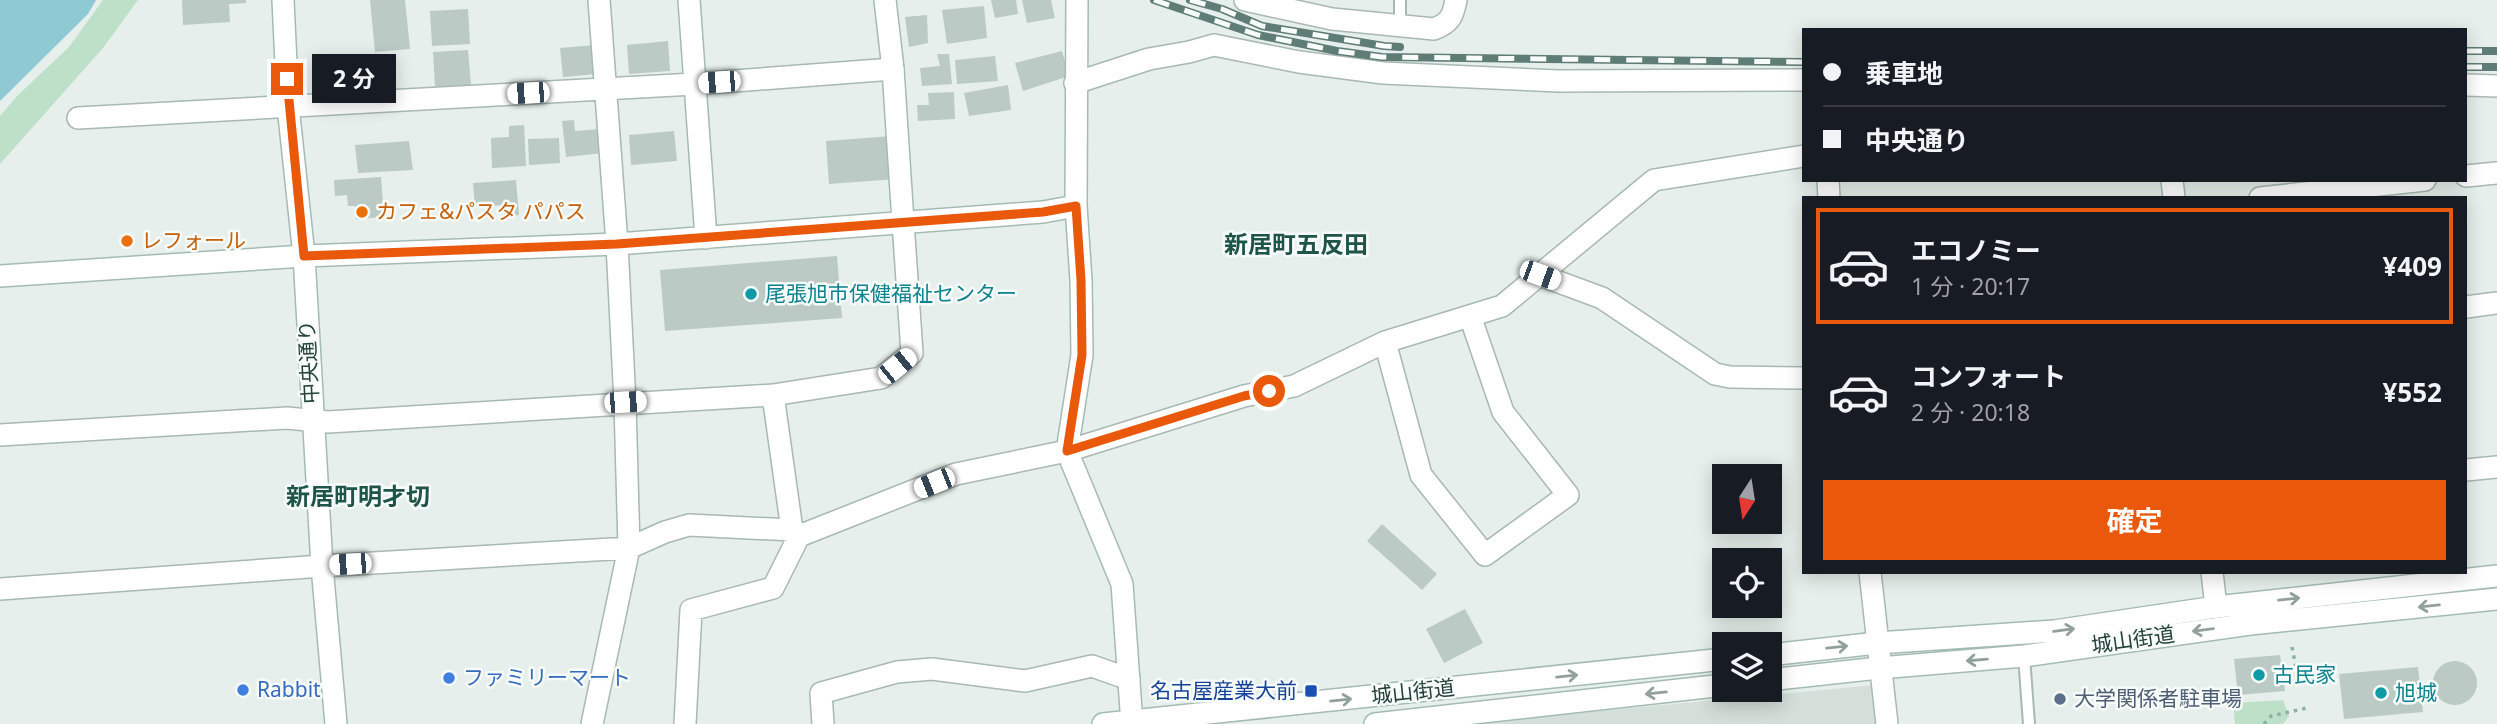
<!DOCTYPE html>
<html lang="ja">
<meta charset="utf-8">
<style>
body{margin:0;font-family:"Noto Sans","Noto Sans JP",sans-serif;background:#20242c;color:#f1f3f6;height:100vh;display:flex;flex-direction:column;font-size:26px;white-space:nowrap}
*{box-sizing:border-box;margin:0}
p{font-size:23px;color:#9ea1a6}
.icon{flex:none;width:38px;height:38px;fill:none;stroke:currentColor;stroke-width:2;stroke-linecap:round;stroke-linejoin:round}
.map{position:relative;flex:1;overflow:hidden}
.drawer{position:absolute;left:1802px;top:196px;width:665px;height:378px;display:flex;flex-direction:column;background:#171b24;border-radius:0px;box-shadow:0 4px 18px #0003}
.drawer>*{flex:none}
.hud{position:absolute;left:1802px;top:28px;width:665px;height:154px;border-radius:0px;box-shadow:0 4px 18px #0003;display:grid;align-content:center;height:154px;padding:0 21px;background:#171b24}
.needle{width:46px;rotate:192deg}
.buttons{position:absolute;left:1712px;top:464px;display:grid;gap:14px}
.buttons a{display:grid;place-items:center;width:70px;height:70px;border-radius:0px;background:#171b24;box-shadow:0 4px 18px #0003;font-size:35px}
.end{position:absolute;width:32px;height:32px;margin:-16px;border:9px solid #ea580c;background:#fff;box-shadow:0 0 0 4px #fff}
.from{border-radius:50%}
.bubble{position:absolute;height:49px;border-radius:0px;background:#171b24;box-shadow:0 4px 18px #0003;font-size:23px;font-weight:700;line-height:49px;text-align:center}
.car{position:absolute;width:21px;height:42px;margin:-21px -10px;border-radius:9px;box-shadow:0 0 5px 2px #0007;background:linear-gradient(#fff 24%,#345 0 40%,#fff 0 76%,#345 0 86%,#fff 0)}
.hud b{display:flex;align-items:center;gap:24px;height:66px;font-size:26px}
.hud b+b{border-top:2px solid #363941}
.hud i{width:18px;height:18px;background:#f1f3f6}
ul{padding:12px 0 0;list-style:none}
li{display:flex;align-items:center;gap:21px;height:116px;margin:0 14px 10px;padding:0 7px;border:4px solid transparent;border-radius:0px}
li div{flex:1}
li b{display:block;font-size:26px}
li em{font-style:normal;font-weight:700}
li.current{border-color:#ea580c}
li>.icon{width:63px;height:63px;stroke-width:1.5}
.action{display:flex;gap:14px;margin-top:auto;padding:14px 21px}
.action a{flex:1;height:80px;border-radius:0px;background:#ea580c;color:#fff;font-size:28px;font-weight:700;line-height:80px;text-align:center}
.map>svg:first-child{display:block}
.built{fill:#d4dfda}
.green{fill:#bfe0c8}
.water{fill:#8ec9d4}
.building{fill:#bbcac4}
.lines{fill:none;stroke-linecap:round;stroke-linejoin:round}
.lane-casing{stroke:#a8b8b2;stroke-width:14}
.street-casing{stroke:#a8b8b2;stroke-width:24}
.secondary-casing{stroke:#a4bbb3;stroke-width:24}
.path{stroke:#86b3a5;stroke-width:3.5;stroke-dasharray:3.5 5;stroke-linecap:butt}
.lane{stroke:#fff;stroke-width:10}
.street{stroke:#fff;stroke-width:21}
.secondary{stroke:#fff;stroke-width:21}
.rail-casing{stroke:#5f7d75;stroke-width:8}
.rail{stroke:#f7fbf9;stroke-width:5;stroke-dasharray:16;stroke-linecap:butt}
.oneway{stroke:#92a09c}
.route{stroke:#ea580c;stroke-width:9}
.food-dot{fill:#e8710a;stroke:#f7fbf9;stroke-width:2.5}
.culture-dot{fill:#0f9aa8;stroke:#f7fbf9;stroke-width:2.5}
.shop-dot{fill:#3f7fe0;stroke:#f7fbf9;stroke-width:2.5}
.transit-dot{fill:#1a4fb4;stroke:#f7fbf9;stroke-width:2.5}
.service-dot{fill:#5c6f8a;stroke:#f7fbf9;stroke-width:2.5}
.labels{text-anchor:middle;stroke-width:5;stroke-linejoin:round;paint-order:stroke}
.food-label{font-size:21px;fill:#c56008;stroke:#f7fbf9;text-anchor:start}
.culture-label{font-size:21px;fill:#0d838f;stroke:#f7fbf9;text-anchor:start}
.street-label{font-size:21px;fill:#24423a;stroke:#f7fbf9}
.shop-label{font-size:21px;fill:#366cbe;stroke:#f7fbf9;text-anchor:start}
.transit-label{font-size:21px;fill:#164399;stroke:#f7fbf9;text-anchor:end}
.service-label{font-size:21px;fill:#4e5e75;stroke:#f7fbf9;text-anchor:start}
.quarter-label{font-size:24px;font-weight:bold;fill:#1f5548;stroke:#f7fbf9}
</style>
<div class="map">
<svg width="2497" height="724" viewBox="0 0 2497 724">
<rect width="100%" height="100%" fill="#e6efeb"/>
<path class="built" d="M1875,685L1879,724H1463Z"/>
<path class="green" d="M103,0H138L103,48L0,164V116L17,96L69,47Z
M2283,700L2289,716L2283,724H2235L2233,703Z"/>
<path class="water" d="M0,0H96L88,14L0,101Z"/>
<path class="building" d="M182,0H246V3L229,4L230,22L183,25Z
M370,0H405L410,49L375,52Z
M991,0H1016L1018,14L995,18Z
M1022,0H1051L1055,18L1027,23Z
M984,6L987,38L947,44L942,10Z
M468,9L470,44L432,46L430,11Z
M927,15L928,43L909,47L905,17Z
M668,41L670,71L629,74L627,45Z
M595,45L597,74L563,77L560,48Z
M468,50L471,85L435,87L433,52Z
M1062,51L1069,76L1023,91L1015,63Z
M937,54H949L952,84L922,86L920,68L940,66Z
M995,56L998,81L957,84L955,60Z
M1008,85L1011,110L969,116L964,93Z
M954,92L955,119L918,121L917,105H929L928,93Z
M574,120L575,131L601,129L603,153L566,157L562,121Z
M524,125L526,166L492,168L491,138L509,137V126Z
M674,131L677,161L631,165L629,135Z
M892,136L896,179L829,184L826,141Z
M559,138L560,163L529,165L528,139Z
M409,141L413,170L358,173L355,145Z
M381,177L384,217L356,219L355,206H348L347,195L335,196L334,180Z
M516,180L519,215L505,216L504,205L475,207L473,183Z
M837,256L842,318L665,331L660,270Z
M1382,524L1437,574L1422,590L1367,541Z
M1465,609L1483,643L1444,663L1426,629Z
M2280,655L2285,691L2238,695L2234,659Z
M2433 683a22 22 0 1 1 44 0a22 22 0 1 1-44 0Z
M2418,667L2423,712L2344,719L2339,674Z"/>
<g class="lines">
<g class="lane-casing">
<path id="lane" d="M1400,27V0
M2024,656L2029,724"/>
</g>
<g class="street-casing">
<path id="street" d="M1245,0L1332,19L1434,29C1450,23 1453,16 1456,0
M1075,83L1149,59L1189,52L1214,45L1299,62L1383,73L1558,81L1804,80
M2466,85L2497,86
M78,118L694,84L893,69
M2466,176L2497,173
M1828,180L1829,198
M2172,180L2174,198
M2260,198L2425,180
M1540,275L1602,298L1715,374L1730,377L1804,378
M2466,307L2497,303
M1385,342L1421,475L1485,555L1568,495L1503,412L1470,316
M773,395L792,530L799,536
M0,435L287,418L328,422L773,395L881,378L912,353L903,222
M2466,470L2497,467
M1870,572L1887,724
M2212,572L2216,607
M0,589L322,566L629,548L665,532L689,525L792,530
M592,724L629,548L625,403L617,244L599,0
M685,724L691,610L773,588L799,536L956,474L1067,451L1244,396L1294,386L1385,342L1502,306L1654,180L1804,156
M823,724L821,693L897,672L932,669L1025,681L1092,666L1129,679"/>
</g>
<g class="secondary-casing">
<path id="secondary" d="M283,0L288,106L304,256L322,566L336,724
M689,0L706,238
M885,0L893,69L903,222
M1077,0L1076,206L1081,280L1082,355L1067,451L1122,584L1132,724
M0,276L304,256L617,244L1043,212L1076,206
M1769,655L1877,643L2054,631L2216,607L2497,576
M1769,680L1879,668L2024,656L2250,624L2497,599
M1103,724L1724,659
M1375,724L1724,685"/>
</g>
<path class="path" d="M2292,647L2299,683
M2264,724L2271,716L2307,708"/>
<use href="#lane" class="lane"/>
<use href="#street" class="street"/>
<use href="#secondary" class="secondary"/>
<g class="rail-casing">
<path id="rail" d="M1154,0L1258,35L1337,51L1382,57L1804,62
M1190,0L1222,9L1262,26L1384,46L1400,47
M2466,51H2497
M2466,67H2497"/>
</g>
<use href="#rail" class="rail"/>
</g>
<defs><path id="oneway-shaft" d="M-6 0H5M1.5-3L5.5 0L1.5 3" fill="none" stroke-width="1.6" stroke-linecap="round" stroke-linejoin="round" transform="scale(1.75)"/></defs>
<g class="oneway">
<use href="#oneway-shaft" transform="translate(2289 599) rotate(-6)"/>
<use href="#oneway-shaft" transform="translate(2429 606) rotate(174)"/>
<use href="#oneway-shaft" transform="translate(2064 630) rotate(-8)"/>
<use href="#oneway-shaft" transform="translate(2203 630) rotate(172)"/>
<use href="#oneway-shaft" transform="translate(1837 647) rotate(-6)"/>
<use href="#oneway-shaft" transform="translate(1977 660) rotate(175)"/>
<use href="#oneway-shaft" transform="translate(1567 676) rotate(-6)"/>
<use href="#oneway-shaft" transform="translate(1656 693) rotate(174)"/>
<use href="#oneway-shaft" transform="translate(1341 700) rotate(-6)"/>
</g>
<g class="lines">
<path class="route" d="M287,79L304,256L617,244L1043,212L1076,206L1081,280L1082,355L1067,451L1244,396L1269,391"/>
</g>
<g class="food-dot">
<circle cx="362" cy="212" r="7"/>
<circle cx="127" cy="241" r="7"/>
</g>
<g class="culture-dot">
<circle cx="751" cy="294" r="7"/>
<circle cx="2259" cy="675" r="7"/>
<circle cx="2381" cy="693" r="7"/>
</g>
<g class="shop-dot">
<circle cx="449" cy="678" r="7"/>
<circle cx="243" cy="690" r="7"/>
</g>
<rect class="transit-dot" x="1304" y="684" width="14" height="14" rx="3.5"/>
<circle class="service-dot" cx="2060" cy="699" r="7"/>
<g class="labels">
<g class="food-label">
<text x="376" y="219">カフェ&amp;パスタ パパス</text>
<text x="141" y="248">レフォール</text>
</g>
<g class="culture-label">
<text x="765" y="301">尾張旭市保健福祉センター</text>
<text x="2273" y="682">古民家</text>
<text x="2395" y="700">旭城</text>
</g>
<g class="street-label">
<text transform="translate(309 362) rotate(-93)" y="7">中央通り</text>
<text transform="translate(2133 640) rotate(-8)" y="7">城山街道</text>
<text transform="translate(1413 692) rotate(-6)" y="7">城山街道</text>
</g>
<g class="shop-label">
<text x="463" y="685">ファミリーマート</text>
<text x="257" y="697">Rabbit</text>
</g>
<g class="transit-label">
<text x="1297" y="698">名古屋産業大前</text>
</g>
<g class="service-label">
<text x="2074" y="706">大学関係者駐車場</text>
</g>
<g class="quarter-label">
<text x="1296" y="253">新居町五反田</text>
<text x="358" y="505">新居町明才切</text>
</g>
</g>
</svg>
<div class="buttons">
<a><svg class="needle" viewBox="-14 -14 28 28"><path d="M0-13l5 13h-10z" fill="#e53935"/><path d="M0 13l5-13h-10z" fill="#9ea1a6"/></svg></a>
<a><svg class="icon" aria-label="locate" viewBox="0 0 24 24"><circle cx="12" cy="12" r="6"/><path d="M12 2v4M12 18v4M2 12h4M18 12h4"/></svg></a>
<a><svg class="icon" aria-label="layers" viewBox="0 0 24 24"><path d="M12 4l9 5-9 5-9-5zM3 14l9 5 9-5"/></svg></a>
</div>
<i class="end from" style="left:1269px;top:391px"></i>
<i class="end" style="left:287px;top:79px"></i>
<div class="bubble" style="left:312px;top:54px;width:84px">2 分</div>
<i class="car" style="left:719px;top:82px;rotate:266deg"></i>
<i class="car" style="left:528px;top:93px;rotate:267deg"></i>
<i class="car" style="left:1540px;top:275px;rotate:110deg"></i>
<i class="car" style="left:897px;top:366px;rotate:51deg"></i>
<i class="car" style="left:625px;top:402px;rotate:87deg"></i>
<i class="car" style="left:934px;top:483px;rotate:248deg"></i>
<i class="car" style="left:350px;top:564px;rotate:267deg"></i>
<div class="hud">
<b><i class="from"></i>乗車地</b>
<b><i></i>中央通り</b>
</div>
<section class="drawer">
<ul>
<li class="current"><svg class="icon" aria-label="car" viewBox="0 0 24 24"><path d="M5 17H2v-5l4-1 3-4h7l3 4 3 1v5h-3M9 17h6M6 11h13"/><circle cx="7" cy="17" r="2"/><circle cx="17" cy="17" r="2"/></svg><div><b>エコノミー</b><p>1 分 · 20:17</p></div><em>¥409</em></li>
<li><svg class="icon" aria-label="car" viewBox="0 0 24 24"><path d="M5 17H2v-5l4-1 3-4h7l3 4 3 1v5h-3M9 17h6M6 11h13"/><circle cx="7" cy="17" r="2"/><circle cx="17" cy="17" r="2"/></svg><div><b>コンフォート</b><p>2 分 · 20:18</p></div><em>¥552</em></li>
</ul>
<div class="action"><a>確定</a></div>
</section>
</div>
